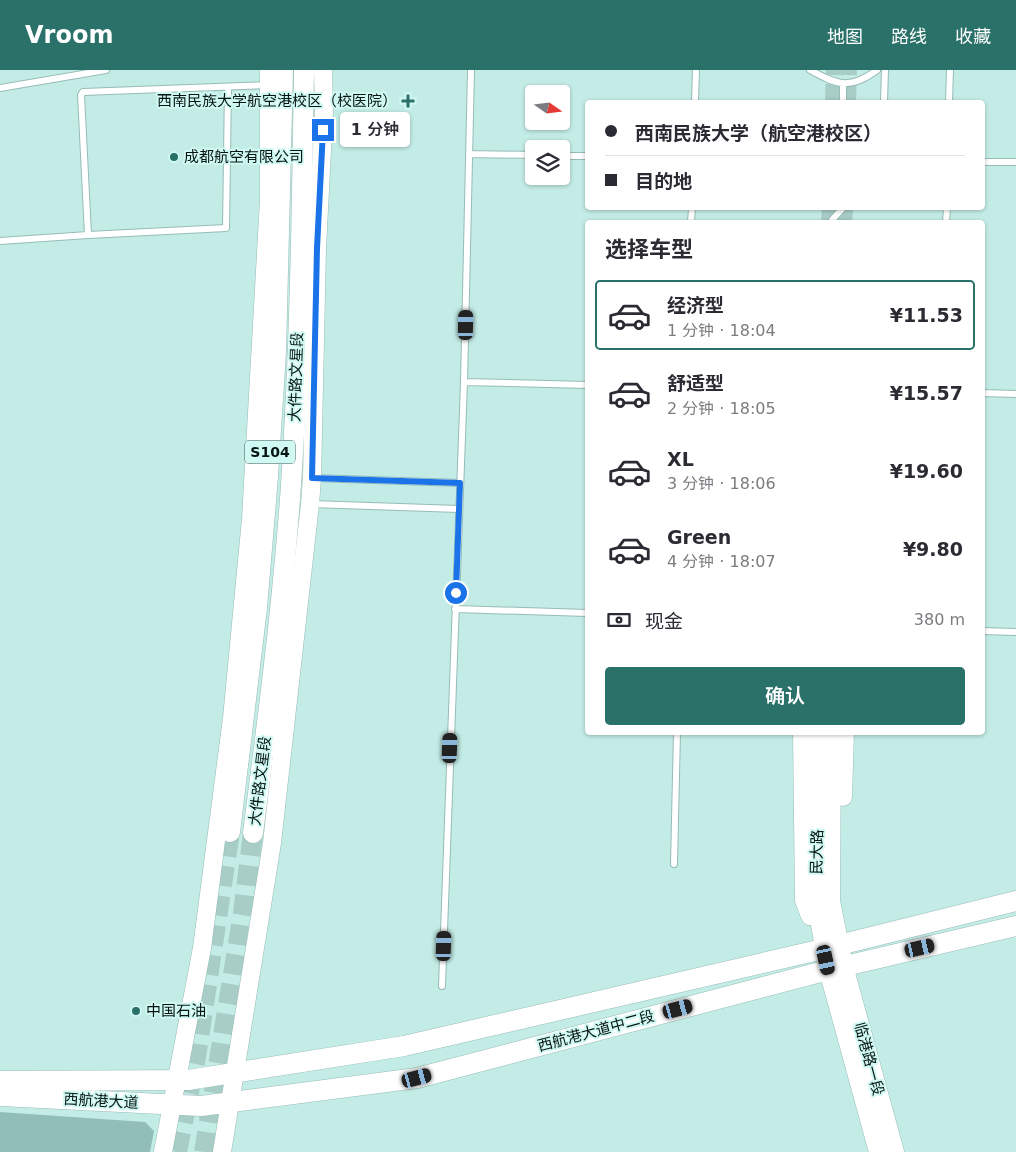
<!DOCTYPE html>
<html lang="zh">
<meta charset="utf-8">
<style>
body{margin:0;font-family:"DejaVu Sans","Noto Sans SC",sans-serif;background:#f2f2f3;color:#2b2b33;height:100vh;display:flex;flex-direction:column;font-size:19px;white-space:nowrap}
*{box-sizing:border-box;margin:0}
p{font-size:16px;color:#7c7c81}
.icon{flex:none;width:28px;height:28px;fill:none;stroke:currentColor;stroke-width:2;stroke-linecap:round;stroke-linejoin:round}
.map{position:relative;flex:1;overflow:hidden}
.sheet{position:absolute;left:585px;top:150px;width:400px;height:515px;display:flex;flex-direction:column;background:#fff;border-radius:5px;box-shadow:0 1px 4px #0004}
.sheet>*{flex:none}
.banner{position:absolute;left:585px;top:30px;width:400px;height:110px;border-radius:5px;box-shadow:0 1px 4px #0004;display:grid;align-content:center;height:110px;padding:0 20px;background:#fff}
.needle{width:32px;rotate:104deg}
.fabs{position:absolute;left:525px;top:15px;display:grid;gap:10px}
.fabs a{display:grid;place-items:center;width:45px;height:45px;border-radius:5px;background:#fff;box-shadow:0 1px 4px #0004;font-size:25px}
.end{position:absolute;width:22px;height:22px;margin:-11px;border:6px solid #1a73e8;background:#fff;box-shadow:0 0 0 2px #fff}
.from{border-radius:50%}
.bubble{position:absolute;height:35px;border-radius:5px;background:#fff;box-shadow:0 1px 4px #0004;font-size:16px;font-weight:600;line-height:35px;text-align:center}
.car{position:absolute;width:15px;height:30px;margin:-15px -8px;border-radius:6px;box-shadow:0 0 4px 1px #0007;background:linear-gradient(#222 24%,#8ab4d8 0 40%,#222 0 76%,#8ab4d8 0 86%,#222 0)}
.banner b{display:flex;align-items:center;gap:18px;height:48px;font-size:19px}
.banner b+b{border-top:1px solid #e1e1e2}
.banner i{width:12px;height:12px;background:#2b2b33}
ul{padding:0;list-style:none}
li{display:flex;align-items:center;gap:15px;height:70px;margin:0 10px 8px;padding:0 10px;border:2px solid transparent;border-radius:5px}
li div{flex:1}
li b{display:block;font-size:19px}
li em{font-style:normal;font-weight:600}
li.current{border-color:#297169}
li>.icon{width:45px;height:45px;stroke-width:1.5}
h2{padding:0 20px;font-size:22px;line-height:60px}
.pay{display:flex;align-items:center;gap:12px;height:55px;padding:0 20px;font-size:19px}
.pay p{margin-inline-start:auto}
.cta{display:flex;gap:10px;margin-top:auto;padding:10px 20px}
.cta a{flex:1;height:58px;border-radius:5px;background:#297169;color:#fff;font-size:20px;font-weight:600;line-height:58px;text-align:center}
header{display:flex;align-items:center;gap:30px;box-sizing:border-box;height:70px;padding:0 25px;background:#297169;color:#fff}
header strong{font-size:24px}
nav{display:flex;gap:28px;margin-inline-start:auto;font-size:18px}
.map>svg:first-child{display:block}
.green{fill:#92beb8}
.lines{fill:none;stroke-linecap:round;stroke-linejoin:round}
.secondary-tunnel{stroke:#a8ccc6;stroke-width:18;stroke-dasharray:18 9;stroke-linecap:butt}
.primary-tunnel{stroke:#a8ccc6;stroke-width:20;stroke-dasharray:20 10;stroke-linecap:butt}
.lane-casing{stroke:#96bcb6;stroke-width:8}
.secondary-casing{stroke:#96bcb6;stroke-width:19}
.primary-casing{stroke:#96bcb6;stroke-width:21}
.lane{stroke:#fff;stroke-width:6}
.secondary{stroke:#fff;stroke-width:18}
.primary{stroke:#fff;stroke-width:20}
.route{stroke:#1a73e8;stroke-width:6}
.poi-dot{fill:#297169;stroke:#d1f9f3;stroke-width:2}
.labels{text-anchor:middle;stroke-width:4;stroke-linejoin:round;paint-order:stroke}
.shield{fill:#d1f9f3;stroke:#435956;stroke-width:1}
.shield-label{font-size:14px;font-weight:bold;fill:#061412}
.poi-label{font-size:15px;fill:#061412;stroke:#d1f9f3;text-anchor:start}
.street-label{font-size:15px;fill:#061412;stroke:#d1f9f3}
</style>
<header>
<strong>Vroom</strong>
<nav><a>地图</a><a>路线</a><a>收藏</a></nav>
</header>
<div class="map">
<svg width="1016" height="1082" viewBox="0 0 1016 1082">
<rect width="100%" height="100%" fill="#c4ece6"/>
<path class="green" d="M0,1042L145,1052L154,1061L150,1082H0Z"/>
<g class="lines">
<path class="secondary-tunnel" d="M834,32L835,0
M847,32L848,0
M830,152L831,138
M843,152L844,138"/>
<path class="primary-tunnel" d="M177,1082L196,987L230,762
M204,1082L243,843L253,763"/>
<g class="lane-casing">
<path id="lane" d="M810,0C837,15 850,20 877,0
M228,17L226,158L88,165L81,25L83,22L269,15
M0,18L106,0
M695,32L696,0
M843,32V13
M884,32L885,0
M949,32L950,0
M469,84L534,85
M561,86H588
M982,92H1016
M691,152L692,138
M832,152V150L843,138
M946,152L947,138
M0,171L88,165
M464,312L588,315
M982,323L1016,324
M314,408L460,413
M311,434L459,439
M455,539L588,543
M982,561L1016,562
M674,794L677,662
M442,916L464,312L471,0"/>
</g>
<g class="secondary-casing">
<path id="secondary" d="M802,662L804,830L810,846
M819,662L816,832L828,900L878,1082
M832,662L831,831L844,896L895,1082
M843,727L845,662
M163,1082L202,878L232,648L251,449L269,130V0
M222,1082L272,773L310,434L312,408L317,178L324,41L323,0"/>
</g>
<g class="primary-casing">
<path id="primary" d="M230,762L257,538L268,407L276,282L283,0
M253,763C268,647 283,531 291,415C300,277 302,138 304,0
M0,1011L188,1010L404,976L823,879L1016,831
M0,1026L201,1036L417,1008L828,900L1016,856"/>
</g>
<use href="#lane" class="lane"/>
<use href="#secondary" class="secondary"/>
<use href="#primary" class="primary"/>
</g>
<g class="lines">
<path class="route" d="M323,60L317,178L312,408L460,413L456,523"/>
</g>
<g class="poi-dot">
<path d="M405.5 23.5h5v5h5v5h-5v5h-5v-5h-5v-5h5z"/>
<circle cx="174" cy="87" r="5"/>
<circle cx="136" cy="941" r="5"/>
</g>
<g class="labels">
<rect class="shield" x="245" y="370.5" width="50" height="23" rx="4"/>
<g class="shield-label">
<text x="270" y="387">S104</text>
</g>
<g class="poi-label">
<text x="397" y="36" text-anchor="end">西南民族大学航空港校区（校医院）</text>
<text x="184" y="92">成都航空有限公司</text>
<text x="146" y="946">中国石油</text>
</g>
<g class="street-label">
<text transform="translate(296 307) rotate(-88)" y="5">大件路文星段</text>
<text transform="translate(260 711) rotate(-83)" y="5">大件路文星段</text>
<text transform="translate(817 782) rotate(-89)" y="5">民大路</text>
<text transform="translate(596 961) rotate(-15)" y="5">西航港大道中二段</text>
<text transform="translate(869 989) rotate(75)" y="5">临港路一段</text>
<text transform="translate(101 1031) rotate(3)" y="5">西航港大道</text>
</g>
</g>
</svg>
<div class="fabs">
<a><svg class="needle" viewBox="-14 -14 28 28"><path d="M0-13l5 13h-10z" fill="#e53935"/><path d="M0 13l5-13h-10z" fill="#7c7c81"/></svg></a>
<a><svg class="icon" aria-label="layers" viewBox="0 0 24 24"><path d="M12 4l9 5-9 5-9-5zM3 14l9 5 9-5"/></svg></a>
</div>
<i class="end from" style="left:456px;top:523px"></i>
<i class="end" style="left:323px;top:60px"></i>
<div class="bubble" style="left:340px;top:42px;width:70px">1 分钟</div>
<i class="car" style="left:466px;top:255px;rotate:1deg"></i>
<i class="car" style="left:450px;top:678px;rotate:2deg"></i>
<i class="car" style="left:444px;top:876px;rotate:2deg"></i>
<i class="car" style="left:920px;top:878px;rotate:77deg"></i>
<i class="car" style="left:826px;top:890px;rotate:168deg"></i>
<i class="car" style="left:678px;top:939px;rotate:75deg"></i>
<i class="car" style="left:417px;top:1008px;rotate:75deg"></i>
<div class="banner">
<b><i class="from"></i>西南民族大学（航空港校区）</b>
<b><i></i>目的地</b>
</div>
<section class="sheet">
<h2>选择车型</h2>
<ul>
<li class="current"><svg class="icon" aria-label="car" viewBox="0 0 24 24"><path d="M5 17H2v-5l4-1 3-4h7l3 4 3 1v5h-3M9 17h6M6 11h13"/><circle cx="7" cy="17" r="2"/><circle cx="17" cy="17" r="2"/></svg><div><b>经济型</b><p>1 分钟 · 18:04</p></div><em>¥11.53</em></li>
<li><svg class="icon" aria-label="car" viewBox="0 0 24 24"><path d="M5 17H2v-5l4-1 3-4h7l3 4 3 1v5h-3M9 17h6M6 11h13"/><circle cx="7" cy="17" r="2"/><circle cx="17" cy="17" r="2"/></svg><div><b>舒适型</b><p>2 分钟 · 18:05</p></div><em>¥15.57</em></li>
<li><svg class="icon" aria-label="car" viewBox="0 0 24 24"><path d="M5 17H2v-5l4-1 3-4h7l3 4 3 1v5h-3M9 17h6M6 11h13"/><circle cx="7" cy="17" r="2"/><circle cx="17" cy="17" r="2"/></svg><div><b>XL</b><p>3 分钟 · 18:06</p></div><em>¥19.60</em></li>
<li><svg class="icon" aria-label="car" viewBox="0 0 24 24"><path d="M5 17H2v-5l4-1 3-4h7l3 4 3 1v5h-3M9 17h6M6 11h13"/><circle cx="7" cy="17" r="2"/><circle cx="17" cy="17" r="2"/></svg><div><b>Green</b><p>4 分钟 · 18:07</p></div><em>¥9.80</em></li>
</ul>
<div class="pay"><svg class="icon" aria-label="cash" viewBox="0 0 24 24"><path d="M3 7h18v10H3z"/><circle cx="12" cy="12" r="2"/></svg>现金<p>380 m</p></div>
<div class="cta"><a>确认</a></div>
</section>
</div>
